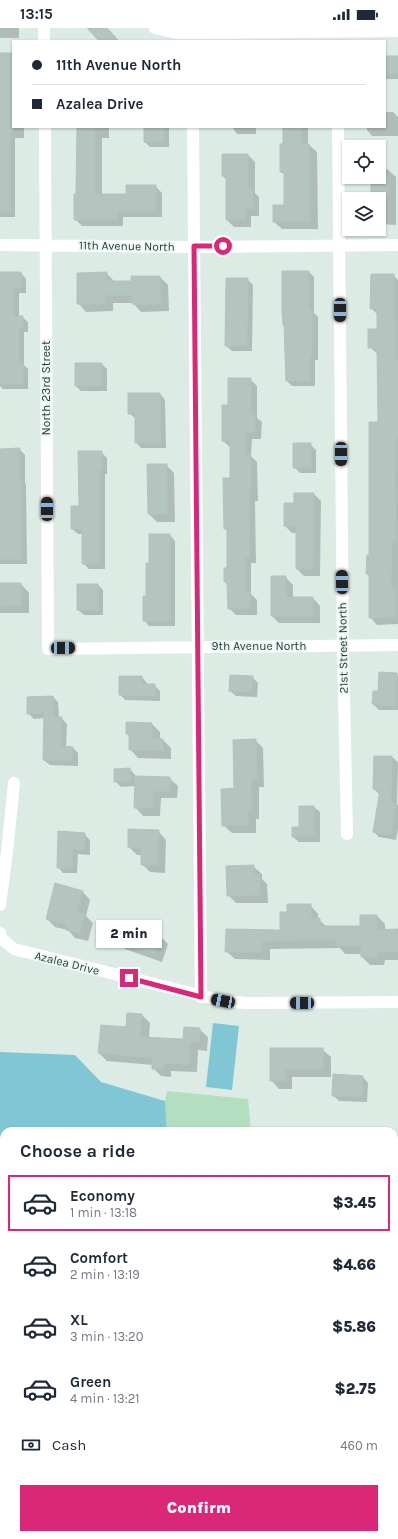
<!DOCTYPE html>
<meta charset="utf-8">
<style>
body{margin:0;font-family:Karla,sans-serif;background:#f2f2f3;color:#1f2937;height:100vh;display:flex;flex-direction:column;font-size:15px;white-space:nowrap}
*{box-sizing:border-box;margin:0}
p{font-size:13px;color:#747a83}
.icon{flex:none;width:22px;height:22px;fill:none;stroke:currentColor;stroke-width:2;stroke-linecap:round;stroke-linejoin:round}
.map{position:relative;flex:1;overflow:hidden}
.details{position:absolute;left:0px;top:1099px;width:398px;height:412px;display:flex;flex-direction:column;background:#fff;border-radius:12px 12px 0 0;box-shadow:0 1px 3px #0004}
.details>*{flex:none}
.top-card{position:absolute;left:12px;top:12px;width:374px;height:88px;border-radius:0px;box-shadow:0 1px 3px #0004;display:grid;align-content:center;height:88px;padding:0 20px;background:#fff}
.buttons{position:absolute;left:342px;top:112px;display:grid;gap:8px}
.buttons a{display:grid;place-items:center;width:44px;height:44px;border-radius:0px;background:#fff;box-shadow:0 1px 3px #0004;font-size:20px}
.end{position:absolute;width:18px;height:18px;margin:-9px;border:5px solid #db2777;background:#fff;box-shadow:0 0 0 2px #fff}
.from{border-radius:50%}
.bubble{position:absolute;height:28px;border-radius:0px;background:#fff;box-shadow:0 1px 3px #0004;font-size:13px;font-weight:800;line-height:28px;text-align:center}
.car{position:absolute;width:12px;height:24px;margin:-12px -6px;border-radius:5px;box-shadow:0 0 3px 1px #0007;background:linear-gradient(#222 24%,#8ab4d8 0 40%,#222 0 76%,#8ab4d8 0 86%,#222 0)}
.top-card b{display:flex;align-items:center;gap:14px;height:38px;font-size:15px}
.top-card b+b{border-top:1px solid #e0e1e3}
.top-card i{width:10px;height:10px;background:#1f2937}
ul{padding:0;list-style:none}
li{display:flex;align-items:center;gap:12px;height:56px;margin:0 8px 6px;padding:0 12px;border:2px solid transparent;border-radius:0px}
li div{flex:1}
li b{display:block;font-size:15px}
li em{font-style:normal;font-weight:800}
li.active{border-color:#db2777}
li>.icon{width:36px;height:36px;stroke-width:1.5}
h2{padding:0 20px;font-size:18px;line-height:48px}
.pay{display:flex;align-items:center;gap:10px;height:44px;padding:0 20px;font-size:15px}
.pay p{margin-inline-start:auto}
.action{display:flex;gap:8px;margin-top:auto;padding:8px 20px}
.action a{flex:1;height:46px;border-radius:0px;background:#db2777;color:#fff;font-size:16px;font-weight:800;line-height:46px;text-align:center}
.status{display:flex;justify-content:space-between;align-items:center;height:28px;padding:0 20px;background:#fff;direction:ltr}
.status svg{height:11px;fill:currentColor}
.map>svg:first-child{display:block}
.green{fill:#b4dec0}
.water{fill:#80c6d5}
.shadow{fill:#0003}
.building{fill:#b3c5be;stroke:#afc5bc}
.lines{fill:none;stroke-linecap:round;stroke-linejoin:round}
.street{stroke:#fff;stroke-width:12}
.route{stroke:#db2777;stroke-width:5}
.labels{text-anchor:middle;stroke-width:4;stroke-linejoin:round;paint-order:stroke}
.street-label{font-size:12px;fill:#1e3b34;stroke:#eef7f3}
</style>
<div class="status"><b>13:15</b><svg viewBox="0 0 49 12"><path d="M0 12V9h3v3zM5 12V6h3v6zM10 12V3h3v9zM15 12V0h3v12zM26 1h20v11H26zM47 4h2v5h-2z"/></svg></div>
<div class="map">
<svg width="398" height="1511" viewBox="0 0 398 1511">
<rect width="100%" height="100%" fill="#ddebe5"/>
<path class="green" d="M167,1063L248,1071L251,1103H167L165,1073Z
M4,1134V1354L0,1351V1135Z
M0,1383L4,1386V1507H142L146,1511H0Z
M176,1507H247L248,1511H179Z"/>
<path class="water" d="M213,995L239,998L232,1062L206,1059Z
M0,1024L75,1027L101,1054L165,1073L167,1103H4V1134L0,1135Z
M0,1351L4,1354V1386L0,1383Z
M142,1507H176L179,1511H146Z"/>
<path class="shadow" d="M0,0H19V10H0Z
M0,26H13V99H24V110H15V189H0Z
M385,29H398V51H386V60H385Z
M385,84H393L398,89V108H372L367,102V99H385Z
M78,99H109V110H102V167H127L155,158L162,165V189H123V198H82L75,191L77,167Z
M145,99H169V119H150L145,114Z
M232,99H256V106H237Z
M283,99H318V100H308V116L317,124L318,201H282L274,194L285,178V147L281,144L284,117Z
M223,127H248L255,134V165L259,169V188H251V199H234L227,192V152L223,148Z
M379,141H387L396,149V197L379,196V171H372V149H379Z
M309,244L314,249V285L318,289V332H315V358H292L287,353Z
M0,245H21L26,251V265H19V289H22L28,294V304H24V337L28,341V361H3L0,358Z
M106,245L115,254H132L160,249L168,257L169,283L141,284L133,275H113V283L86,284L78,275Z
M393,247L398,252V596L377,597L370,589V548L367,546L370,528L379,395L378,326L369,319L378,302V287L371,280Z
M247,251L253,257L252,323H232L226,318Z
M102,336L107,341V363H81L76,358Z
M250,351L257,358V390L262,394L261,411H252L251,428L257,434L258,473H255L256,535H251V566L257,572V587H236L229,580L228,558L225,554L228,541V504L225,500L231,451V420L223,413L229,378Z
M160,366L165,372L166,420H141L136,414V391L129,385Z
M310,416L316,422V445H300L294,439Z
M19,421L25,427V455L26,457L27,536H0V422Z
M101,424L107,430V446H105V541H89L83,535V506H78L72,501Z
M166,437L174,445L175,494H157L149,486Z
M314,466L321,473L320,548H304L297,541V505H292L285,498L295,476Z
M170,507L175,513V598H149L144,592L150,536Z
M272,550H286L293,557V570H313L320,578V595H279L272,588Z
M0,556H21L29,565V585H0Z
M98,557L103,562V587H84L78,582Z
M396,646L398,648V682H379L373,676L379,664Z
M142,649L147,655V657H154L160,663V673L125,672L120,666Z
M252,649L258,655L257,669L236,668L230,663Z
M53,669L58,674L59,690H61L67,696L66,720H73L78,725V738L50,737L44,732L45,690L34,691L28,685Z
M152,696L160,704V712H163L171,720V731L138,730L130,721V709L127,706Z
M255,712L263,720L264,759H259V791H256V805H232L223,797L235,761Z
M375,729H392L398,734L397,776L398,778V801L396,812L379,809L374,804L380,767L374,761Z
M130,741L135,747L136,749L169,750L178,758L177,770H161L160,788H143L135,779V758L121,759L115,753Z
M314,779L320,784V814H299L293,809Z
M158,803L166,812L165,845L150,844L142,836V827H137L129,819Z
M84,806L90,812V827L78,826L77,845H63L58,839Z
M253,838L262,846V851L267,856L268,875H236L228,867Z
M82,863L90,872L86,888L93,895L88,913L75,910L68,902L55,899L47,891Z
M310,877L318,886V891L327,899H361L377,888L385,896V902H398V932H385L384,937H370L362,929V926H345L340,920L270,921V932L235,931L226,923L281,903L288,885Z
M160,908L168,916L162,934L125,921L116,913Z
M128,986L142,987L150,995L149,1010L184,1012L199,1001L208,1009L207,1023L198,1022L197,1044L171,1043V1049L161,1048L153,1040V1037L107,1033L99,1025L127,1000Z
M271,1021H322L331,1029V1049H292V1061H279L271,1052Z
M363,1049L368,1055L367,1074L339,1073L333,1067Z
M394,1133L398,1134V1161H394Z
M394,1218H398V1246H394Z
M394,1463L397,1476L394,1477Z
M398,1481V1511H392L391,1507H394V1482Z"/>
<path class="building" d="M87,0H107L119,13H99Z
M0,25H13V105H10V184H0Z
M385,28H398V46H385Z
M77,99H95V166H126V157H156V183H117V192H74V166H76Z
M144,99H164V114H144Z
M283,99H301V116H309L310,194H273V177H284V144H280V116H283Z
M222,126H248V161H253V181H245V192H226V148H222Z
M371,149H388V171H371Z
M282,243H309V282H313L312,327H310V353H286L284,297H283L282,284Z
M0,244H21V260H14V288H23V299H19V335H23V356H0Z
M107,244V253H131V248H160L161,276H132V267H105V276H77V245Z
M371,246H394V290H396V331H398V410H396V440H395L396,514H392L391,560H396V589L369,590V546H366L367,527H369V394H378L377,320H368V301H377V281H370Z
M226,250H248L247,318H225Z
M75,335H102V358H75Z
M228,350H251V387H255V405L245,404V427H251V466H249L250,529H245V564H250L251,580L228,581L227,554H224V540H227V501H224L223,450H230V413H222V377H228Z
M128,365H160L161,415H135V386H128Z
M293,415H311V440H293Z
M20,420V450H21L22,531H0V421Z
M78,423H102V441H100V536H82V501H71V478H79Z
M147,436H167V486H148Z
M294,465H314L313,541H296V498H284V475H294Z
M149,506H170V593H143V568H146V535H149Z
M271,548H286V569H313V588H271Z
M0,555H21V578H0Z
M77,556H98V582H77Z
M379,644L397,645L395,678L372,676L373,663H378Z
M230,647L253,648L252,664L229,663Z
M119,648H142V656H155V668L119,667Z
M53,668L54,689H62L61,718L73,719L72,733L43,732L44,685L27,686V669Z
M126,694L152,695V710L163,711V723L129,722V706H126Z
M256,711L257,751H251L252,783H248L249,797L222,798L221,761L234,760L233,712Z
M374,728H392L391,774L396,775L391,807L373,804L380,762L373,761Z
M130,740L131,753L114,754V741Z
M135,748L170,749V763H153V780H134Z
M299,778H314L315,808L292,809V799H299Z
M128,801L159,802L157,837H141V820L128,819Z
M58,803L85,805L84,822L73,821L72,840H57Z
M254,837V847H260V867L227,868L226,838Z
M55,855L83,863L77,884L85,886L80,905L66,902L67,897L46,891Z
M287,876H311V890H320V898H360V887H377V902L398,901V924H377V929H361V918H336V912L262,913V924H225L226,901L280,902V884H287Z
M122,894L161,907L154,926L115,913Z
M127,985L142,986L140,1009L183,1011L184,999L200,1000L199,1015L190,1014L189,1036L163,1035V1041H152V1030L98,1025L101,997L126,999Z
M270,1020H323V1041L285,1042V1053H270Z
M333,1046L363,1048L362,1069L332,1068Z"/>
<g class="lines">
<path class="street" d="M44,0V13
M155,0L176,5H193L398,3
M45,99L48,621L398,617
M193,99L201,969
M338,99L343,618L347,806
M0,217L194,219L398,217
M0,877L7,824L14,755
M0,905L1,910L14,921L223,973L246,975L398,974
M394,1186H398
M394,1372L398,1371
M394,1397L398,1401
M270,1507L272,1511"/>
</g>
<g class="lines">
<path class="route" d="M129,950L201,969L194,218H223"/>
</g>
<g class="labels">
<g class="street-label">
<text transform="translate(127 218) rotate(1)" y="4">11th Avenue North</text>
<text transform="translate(46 360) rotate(-90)" y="4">North 23rd Street</text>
<text x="259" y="622">9th Avenue North</text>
<text transform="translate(343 620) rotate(-91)" y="4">21st Street North</text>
<text transform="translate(67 935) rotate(14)" y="4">Azalea Drive</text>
</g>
</g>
</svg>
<div class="buttons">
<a><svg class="icon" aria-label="locate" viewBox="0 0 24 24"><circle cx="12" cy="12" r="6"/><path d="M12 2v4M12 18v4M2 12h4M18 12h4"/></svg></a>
<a><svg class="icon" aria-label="layers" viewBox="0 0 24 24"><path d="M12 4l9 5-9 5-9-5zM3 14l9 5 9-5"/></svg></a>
</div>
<i class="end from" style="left:223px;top:218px"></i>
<i class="end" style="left:129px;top:950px"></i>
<div class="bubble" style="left:96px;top:892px;width:66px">2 min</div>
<i class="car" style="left:340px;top:282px;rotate:180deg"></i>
<i class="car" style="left:341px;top:426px;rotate:180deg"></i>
<i class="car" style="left:47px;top:481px;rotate:0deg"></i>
<i class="car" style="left:342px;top:554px;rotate:359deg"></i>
<i class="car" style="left:63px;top:620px;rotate:89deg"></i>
<i class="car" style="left:223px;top:973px;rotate:281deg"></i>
<i class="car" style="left:302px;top:975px;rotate:270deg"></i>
<div class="top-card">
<b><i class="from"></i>11th Avenue North</b>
<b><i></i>Azalea Drive</b>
</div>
<section class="details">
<h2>Choose a ride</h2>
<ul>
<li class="active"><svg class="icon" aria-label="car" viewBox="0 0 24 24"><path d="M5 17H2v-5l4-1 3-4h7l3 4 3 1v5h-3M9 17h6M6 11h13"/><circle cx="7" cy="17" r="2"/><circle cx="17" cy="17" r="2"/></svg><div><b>Economy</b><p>1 min · 13:18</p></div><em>$3.45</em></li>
<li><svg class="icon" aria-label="car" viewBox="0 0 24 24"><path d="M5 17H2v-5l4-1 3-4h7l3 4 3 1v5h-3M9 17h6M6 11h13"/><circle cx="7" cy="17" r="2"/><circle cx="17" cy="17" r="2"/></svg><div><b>Comfort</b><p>2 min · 13:19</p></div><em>$4.66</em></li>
<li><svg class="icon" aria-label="car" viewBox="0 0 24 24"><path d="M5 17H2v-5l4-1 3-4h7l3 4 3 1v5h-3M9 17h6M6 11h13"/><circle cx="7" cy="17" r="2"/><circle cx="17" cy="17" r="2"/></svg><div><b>XL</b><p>3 min · 13:20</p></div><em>$5.86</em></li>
<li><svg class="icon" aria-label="car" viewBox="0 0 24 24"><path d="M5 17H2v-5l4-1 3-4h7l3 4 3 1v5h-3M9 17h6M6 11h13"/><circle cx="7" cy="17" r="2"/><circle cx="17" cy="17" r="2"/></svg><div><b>Green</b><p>4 min · 13:21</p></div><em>$2.75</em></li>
</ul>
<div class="pay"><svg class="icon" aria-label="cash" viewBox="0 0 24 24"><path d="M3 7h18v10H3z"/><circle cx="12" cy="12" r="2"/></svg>Cash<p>460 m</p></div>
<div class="action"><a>Confirm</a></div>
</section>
</div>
